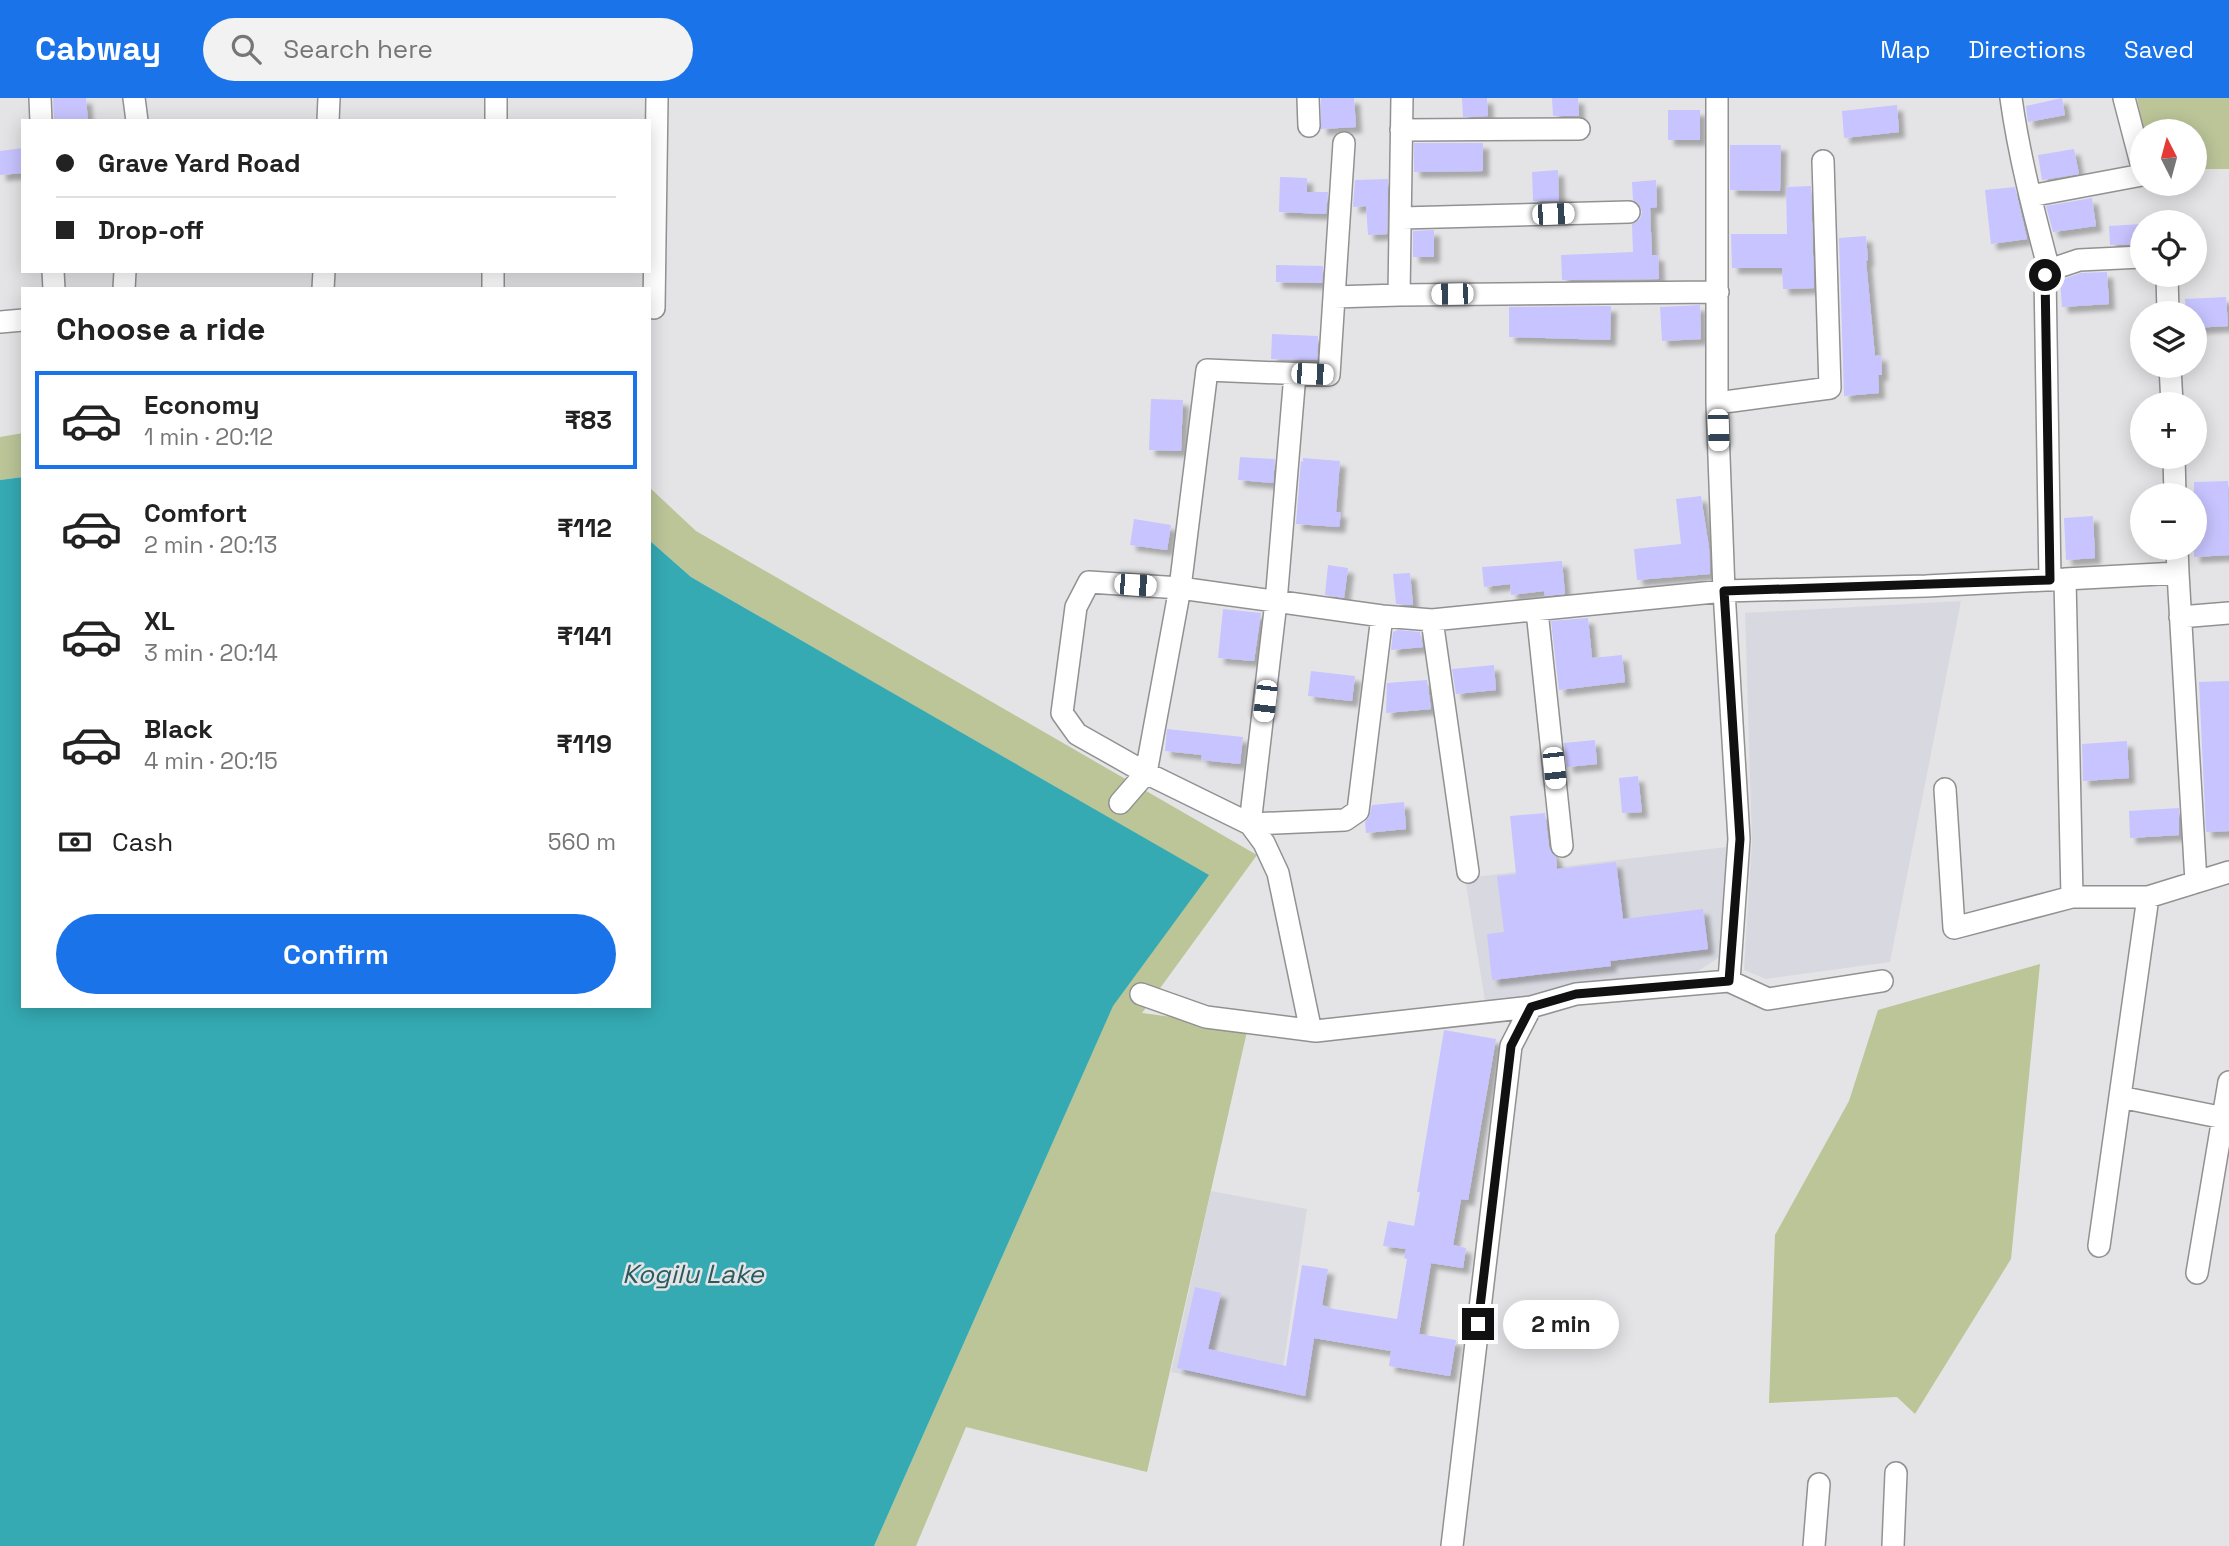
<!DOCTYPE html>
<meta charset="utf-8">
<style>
body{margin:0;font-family:"Space Grotesk",sans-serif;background:#f2f2f2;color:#222;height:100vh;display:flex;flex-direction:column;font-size:26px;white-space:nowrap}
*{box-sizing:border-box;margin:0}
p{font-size:23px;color:#767676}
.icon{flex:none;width:38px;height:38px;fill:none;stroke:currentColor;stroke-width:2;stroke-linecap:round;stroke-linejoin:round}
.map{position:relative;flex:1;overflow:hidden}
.side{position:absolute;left:21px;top:189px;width:630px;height:721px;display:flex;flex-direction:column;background:#fff;border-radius:0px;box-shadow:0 4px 18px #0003}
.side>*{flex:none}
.guide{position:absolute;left:21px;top:21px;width:630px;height:154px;border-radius:0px;box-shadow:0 4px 18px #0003;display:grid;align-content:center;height:154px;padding:0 35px;background:#fff}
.needle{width:46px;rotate:354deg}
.controls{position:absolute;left:2130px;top:21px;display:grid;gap:14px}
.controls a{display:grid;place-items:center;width:77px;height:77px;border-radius:50%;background:#fff;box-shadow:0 4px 18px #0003;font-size:35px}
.end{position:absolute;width:32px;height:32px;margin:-16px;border:9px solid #111;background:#fff;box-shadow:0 0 0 4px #fff}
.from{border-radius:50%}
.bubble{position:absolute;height:49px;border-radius:24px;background:#fff;box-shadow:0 4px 18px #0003;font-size:23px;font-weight:700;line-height:49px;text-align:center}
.car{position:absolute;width:21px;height:42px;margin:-21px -10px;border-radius:9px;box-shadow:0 0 5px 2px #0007;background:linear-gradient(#fff 24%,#345 0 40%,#fff 0 76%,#345 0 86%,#fff 0)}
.guide b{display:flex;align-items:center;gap:24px;height:66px;font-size:26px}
.guide b+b{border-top:2px solid #e0e0e0}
.guide i{width:18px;height:18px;background:#222}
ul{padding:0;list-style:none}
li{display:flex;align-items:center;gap:21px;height:98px;margin:0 14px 10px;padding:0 21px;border:4px solid transparent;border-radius:0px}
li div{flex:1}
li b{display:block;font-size:26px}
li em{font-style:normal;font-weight:700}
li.active{border-color:#1a73e8}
li>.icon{width:63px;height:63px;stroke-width:1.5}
h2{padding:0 35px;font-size:32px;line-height:84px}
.pay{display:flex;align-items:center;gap:18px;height:77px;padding:0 35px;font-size:26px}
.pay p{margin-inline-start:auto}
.primary-button{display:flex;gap:14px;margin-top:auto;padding:14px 35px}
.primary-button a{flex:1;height:80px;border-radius:42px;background:#1a73e8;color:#fff;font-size:28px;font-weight:700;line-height:80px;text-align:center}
header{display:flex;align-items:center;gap:42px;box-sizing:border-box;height:98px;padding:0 35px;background:#1a73e8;color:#fff}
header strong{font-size:33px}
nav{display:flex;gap:38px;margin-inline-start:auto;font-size:24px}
.search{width:490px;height:63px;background:#f2f2f2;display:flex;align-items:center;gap:18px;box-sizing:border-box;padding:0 24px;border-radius:38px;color:#767676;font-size:26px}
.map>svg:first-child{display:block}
.built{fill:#d8d8e0}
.green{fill:#bbc598}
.water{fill:#35aab3}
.building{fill:#c7c4ff;filter:url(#shadow)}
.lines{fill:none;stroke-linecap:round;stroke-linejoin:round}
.minor-casing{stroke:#919192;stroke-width:24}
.minor{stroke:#fff;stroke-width:21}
.route{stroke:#111;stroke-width:9}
.labels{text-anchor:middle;stroke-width:5;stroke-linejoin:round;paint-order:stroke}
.water-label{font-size:26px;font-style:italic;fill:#2a5a5e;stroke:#e4e4e6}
</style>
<header>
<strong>Cabway</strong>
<div class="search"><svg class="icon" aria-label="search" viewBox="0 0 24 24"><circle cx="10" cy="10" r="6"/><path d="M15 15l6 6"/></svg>Search here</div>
<nav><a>Map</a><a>Directions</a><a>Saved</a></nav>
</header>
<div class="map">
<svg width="2229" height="1448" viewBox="0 0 2229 1448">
<defs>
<filter id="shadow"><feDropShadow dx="6" dy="6" stdDeviation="2" flood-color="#0004"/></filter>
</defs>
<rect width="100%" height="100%" fill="#e4e4e6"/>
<path class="built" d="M1961,503L1890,864L1766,881L1744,872L1752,743L1745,515Z
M1726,749L1725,843L1723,857L1698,873L1486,909L1465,780Z
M1211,1093L1307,1111L1279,1296L1171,1274Z"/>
<path class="green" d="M2137,0H2229V71H2195L2194,33H2144Z
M23,335V379L0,382V339Z
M649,389L696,433L1257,757L1142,915L1248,929L1147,1374L966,1329L916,1448H874L1113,907L1208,777L691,479L649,442Z
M2040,866L2011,1161L1915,1316L1897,1299L1769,1305L1775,1137L1849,1003L1878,912Z"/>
<path class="water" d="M23,379V908H649V442L691,479L1209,777L1113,908L874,1448H0V382Z"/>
<path class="building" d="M53,0H86L88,23H54Z
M1321,0H1354L1356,29L1321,31Z
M1462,0H1487L1488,18L1463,19Z
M1552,0H1578L1579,18H1553Z
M2062,0L2065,17L2028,24L2026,8Z
M1897,7L1899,34L1844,40L1842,13Z
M1668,12H1700V42H1668Z
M1414,45H1483V73L1414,74Z
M1730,47H1781L1780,93L1730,92Z
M23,50V75L0,77V53Z
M2074,51L2079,76L2042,82L2038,57Z
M1558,72L1559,103H1533L1532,74Z
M1280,79L1307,80V94H1328L1326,116L1279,114Z
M1388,81L1387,136L1368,137L1366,108L1353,109L1355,82Z
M1656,82L1657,109L1650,110L1652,157H1658L1659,181L1562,182L1561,157L1633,154L1632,126L1640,121L1642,114L1640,107L1633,102L1632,84Z
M1811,88L1814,190L1783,191L1782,170H1732L1731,136H1787L1786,89Z
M2015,89L2027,141L1991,146L1985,92Z
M2092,100L2096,128L2053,134L2046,108Z
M2142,126V146L2110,147L2109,128Z
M1434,132V159H1413V133Z
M1866,138L1868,162L1866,163L1875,258L1881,257L1882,277H1878L1879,295L1844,298L1839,140Z
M1276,167L1323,168L1322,185L1276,184Z
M2107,174L2109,206L2062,209L2060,182L2081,175Z
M2226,199L2228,228L2194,230V215H2186L2185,201Z
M1700,207L1701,241L1662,243L1660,209Z
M1611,208L1610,242L1509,239V209Z
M1272,236L1318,238L1317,262L1271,261Z
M1151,301L1183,302L1181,353L1149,352Z
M1240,359L1275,361L1273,385L1238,382Z
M1303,360L1340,363L1336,414H1341L1339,429L1296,426L1301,363L1303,364Z
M2228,383L2229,457L2194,459V384Z
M1701,398L1709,450L1710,476L1637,482L1634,451L1681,446L1676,401Z
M2093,418L2095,460L2066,462L2064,420Z
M1134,421L1171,427L1167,452L1130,447Z
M1562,463L1565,496L1545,498L1544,493L1511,497L1510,486L1484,489L1482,469Z
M1328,467L1348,470L1344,500L1325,497Z
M1410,475L1413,507L1396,506L1393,476Z
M1223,511L1261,515L1254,563L1218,560Z
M1588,520L1592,560L1622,557L1625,584L1559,592L1551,523Z
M1398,532L1420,534L1423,549L1391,552L1393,534Z
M1494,567L1496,592L1456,596L1452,571Z
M1311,573L1355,578L1352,603L1308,598Z
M1427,582L1431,611L1386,615L1387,585Z
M2229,583V733L2206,734L2199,584Z
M1167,631L1243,639L1240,666L1201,662L1202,657L1165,653Z
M1595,642L1597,666L1567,669L1564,645Z
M2127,643L2129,680L2083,683L2082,646Z
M1638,678L1642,714L1622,715L1619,680Z
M1404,704L1406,731L1366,735L1365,724L1369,719L1372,707Z
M2179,710V737L2130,740L2129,713Z
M1545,715L1549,749L1556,760L1557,771L1616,764L1623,821L1703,811L1708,851L1610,863L1611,868L1492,882L1487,836L1504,834L1497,778L1516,776L1510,718Z
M1444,932L1496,941L1468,1102L1461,1101L1453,1147L1466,1150L1463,1170L1431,1165L1419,1236L1456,1242L1450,1278L1389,1268L1391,1253L1314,1240L1305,1298L1177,1270L1195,1189L1221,1195L1208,1251L1286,1268L1302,1167L1328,1171L1322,1207L1334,1211L1397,1221L1407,1161L1404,1160L1406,1151L1383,1148L1388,1123L1414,1128L1420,1094H1417Z"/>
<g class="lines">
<g class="minor-casing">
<path id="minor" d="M40,0L41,23
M134,0L137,23
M1308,0L1309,28
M2011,0C2019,58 2034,115 2049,172L2045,177L2050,482
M2124,0L2142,69
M328,23L329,0
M496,23V0
M1401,32L1579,31
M1344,45L1334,199L1399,197L1718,194
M2030,98L2142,77
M1401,120L1629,114
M2049,172L2079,162L2142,159
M53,173L54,191
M2167,177L2168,215
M124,191L125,173
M323,191L324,173
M493,191V173
M1399,197L1402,0
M654,210L657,0
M0,224L23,222
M2170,268L2172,306
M1295,276L1276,504L1250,726L1146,675L1077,636L1062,615L1076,509L1089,484L1180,490L1207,272L1329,277L1334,199
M1717,305L1830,290L1823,63
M2174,359L2175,397
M2177,450L2178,475
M1537,513L1562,748
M2180,519L2229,515
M1945,691L1954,830L2072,799H2148L2229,774
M1120,705L1146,675L1180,490L1382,518L1432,522
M1250,726L1345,722L1358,713L1382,518
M1250,726L1264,745L1278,775L1309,924
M1468,774L1432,522L1724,493L1926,488L2065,481
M2072,799L2065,481L2178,475L2196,784
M1729,883L1768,901L1882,883
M1141,896L1206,919L1316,933L1531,909
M2120,999L2229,1021
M2099,1148L2148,799
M2197,1175L2229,984
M1452,1448L1511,948L1531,909L1576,896L1729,883L1739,741L1724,493L1717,305V0
M1814,1448L1819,1386
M1893,1448L1896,1375"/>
</g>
<use href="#minor" class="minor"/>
</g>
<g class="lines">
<path class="route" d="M1478,1226L1511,948L1531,909L1576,896L1729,883L1740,741L1724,493L2050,482L2045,177"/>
</g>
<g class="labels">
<g class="water-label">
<text x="693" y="1185">Kogilu Lake</text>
</g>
</g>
</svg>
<div class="controls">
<a><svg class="needle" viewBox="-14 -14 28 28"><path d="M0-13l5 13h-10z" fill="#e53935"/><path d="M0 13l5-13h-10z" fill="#767676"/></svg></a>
<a><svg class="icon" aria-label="locate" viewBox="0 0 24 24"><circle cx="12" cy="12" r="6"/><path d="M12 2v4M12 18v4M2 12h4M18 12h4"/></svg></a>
<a><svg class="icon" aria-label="layers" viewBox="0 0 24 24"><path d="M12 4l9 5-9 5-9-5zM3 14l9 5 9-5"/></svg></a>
<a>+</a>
<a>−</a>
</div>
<i class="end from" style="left:2045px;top:177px"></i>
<i class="end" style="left:1478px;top:1226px"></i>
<div class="bubble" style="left:1503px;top:1202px;width:116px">2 min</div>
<i class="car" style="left:1553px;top:116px;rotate:88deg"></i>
<i class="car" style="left:1452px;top:196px;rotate:269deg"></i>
<i class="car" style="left:1312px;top:276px;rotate:92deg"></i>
<i class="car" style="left:1718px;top:332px;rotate:178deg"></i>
<i class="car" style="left:1135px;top:487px;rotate:94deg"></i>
<i class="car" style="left:1265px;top:603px;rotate:187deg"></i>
<i class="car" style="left:1554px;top:670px;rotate:174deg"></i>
<div class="guide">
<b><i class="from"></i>Grave Yard Road</b>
<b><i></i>Drop-off</b>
</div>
<section class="side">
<h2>Choose a ride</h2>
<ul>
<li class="active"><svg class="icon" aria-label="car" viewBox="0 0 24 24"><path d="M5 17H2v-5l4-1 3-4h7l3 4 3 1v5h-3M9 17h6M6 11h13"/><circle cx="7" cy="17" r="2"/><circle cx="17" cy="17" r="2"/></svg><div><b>Economy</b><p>1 min · 20:12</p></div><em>₹83</em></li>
<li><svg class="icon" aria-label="car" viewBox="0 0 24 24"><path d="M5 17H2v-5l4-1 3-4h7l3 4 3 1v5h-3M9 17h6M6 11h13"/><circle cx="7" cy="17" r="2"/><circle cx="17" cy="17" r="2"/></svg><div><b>Comfort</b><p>2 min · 20:13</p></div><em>₹112</em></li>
<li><svg class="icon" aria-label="car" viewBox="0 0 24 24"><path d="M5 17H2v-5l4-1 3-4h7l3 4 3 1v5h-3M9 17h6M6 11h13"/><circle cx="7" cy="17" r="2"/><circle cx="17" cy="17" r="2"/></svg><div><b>XL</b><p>3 min · 20:14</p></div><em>₹141</em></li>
<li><svg class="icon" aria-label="car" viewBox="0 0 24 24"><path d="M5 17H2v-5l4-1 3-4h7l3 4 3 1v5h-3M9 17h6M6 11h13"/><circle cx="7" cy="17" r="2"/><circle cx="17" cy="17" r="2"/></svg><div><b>Black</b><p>4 min · 20:15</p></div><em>₹119</em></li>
</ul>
<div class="pay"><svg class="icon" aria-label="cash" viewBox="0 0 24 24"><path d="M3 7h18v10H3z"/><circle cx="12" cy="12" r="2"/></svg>Cash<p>560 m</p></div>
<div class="primary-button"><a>Confirm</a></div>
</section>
</div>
